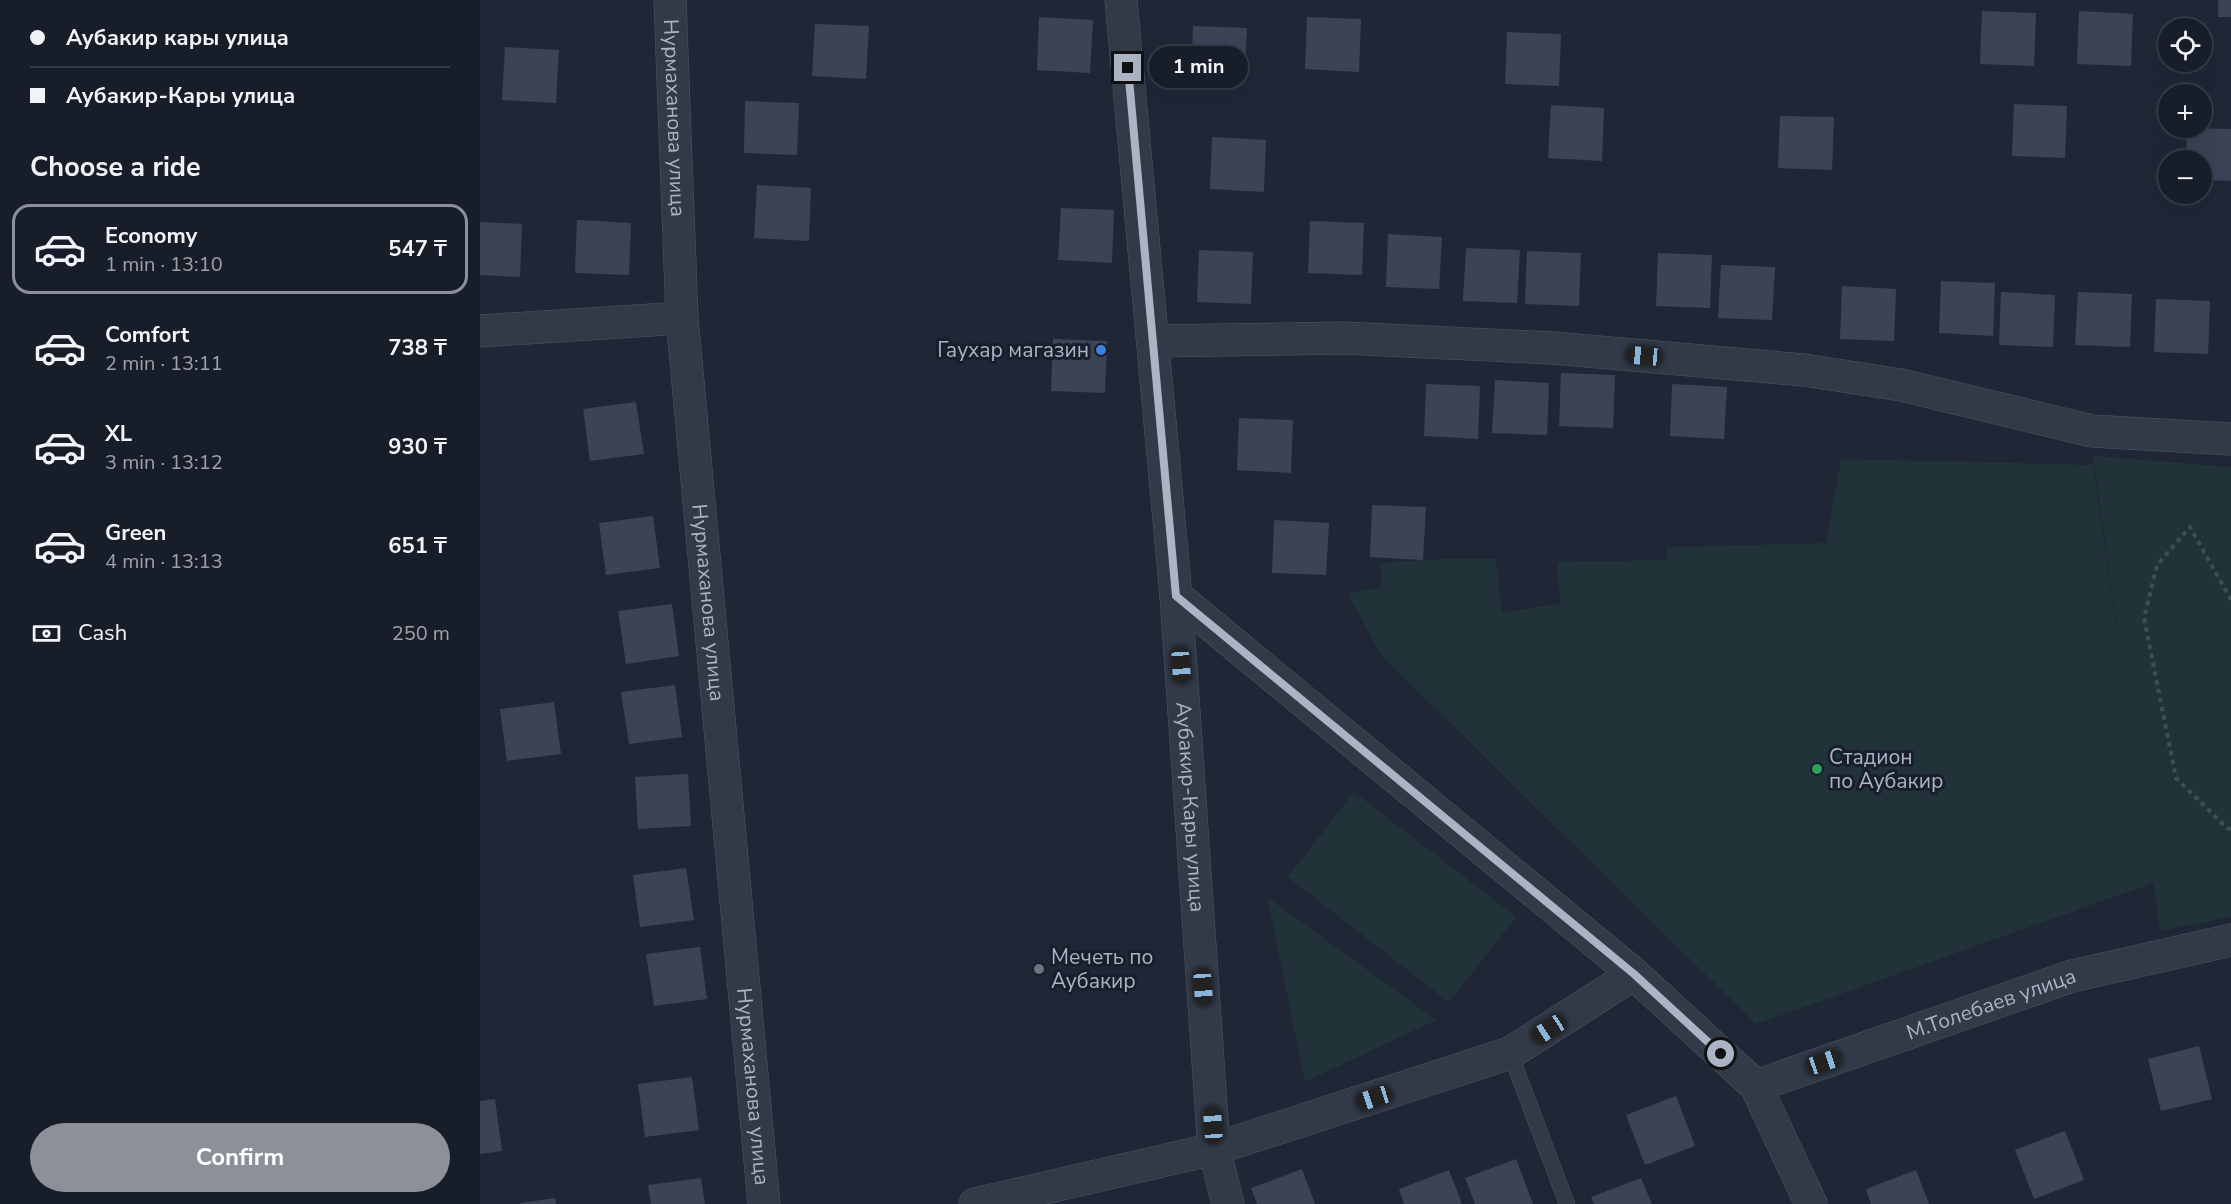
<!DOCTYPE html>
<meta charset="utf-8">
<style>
body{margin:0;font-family:"Nunito Sans",sans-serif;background:#242a35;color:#f1f3f6;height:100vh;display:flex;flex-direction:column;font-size:22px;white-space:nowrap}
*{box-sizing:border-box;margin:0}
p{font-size:20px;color:#9ea2a8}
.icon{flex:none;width:33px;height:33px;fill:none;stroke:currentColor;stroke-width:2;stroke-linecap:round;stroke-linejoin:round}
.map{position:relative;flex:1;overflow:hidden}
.details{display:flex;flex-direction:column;background:#171d29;width:480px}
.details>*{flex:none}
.hud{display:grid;align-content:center;height:132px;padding:0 30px;background:#171d29}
.controls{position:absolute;left:1678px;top:18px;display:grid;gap:12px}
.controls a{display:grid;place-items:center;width:54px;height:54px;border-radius:50%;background:#171d29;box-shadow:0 6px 24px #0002,0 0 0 2px #363b46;font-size:30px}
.end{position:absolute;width:27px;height:27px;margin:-14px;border:8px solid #acb3c4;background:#111;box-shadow:0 0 0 3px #111}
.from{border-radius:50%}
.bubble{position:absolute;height:42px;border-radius:21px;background:#171d29;box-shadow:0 6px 24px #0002,0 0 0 2px #363b46;font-size:20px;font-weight:700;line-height:42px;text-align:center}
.car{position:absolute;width:18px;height:36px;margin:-18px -9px;border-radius:8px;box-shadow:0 0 4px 2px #0007;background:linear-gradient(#222 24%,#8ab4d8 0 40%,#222 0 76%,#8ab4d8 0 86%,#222 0)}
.hud b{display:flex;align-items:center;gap:21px;height:57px;font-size:22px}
.hud b+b{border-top:2px solid #363b46}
.hud i{width:15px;height:15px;background:#f1f3f6}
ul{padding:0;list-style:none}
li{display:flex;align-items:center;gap:18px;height:90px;margin:0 12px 9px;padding:0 18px;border:3px solid transparent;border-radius:18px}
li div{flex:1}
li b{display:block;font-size:22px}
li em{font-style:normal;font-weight:700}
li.current{border-color:#8c9099}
li>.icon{width:54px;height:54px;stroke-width:1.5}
h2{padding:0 30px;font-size:27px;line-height:72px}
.pay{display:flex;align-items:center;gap:15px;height:66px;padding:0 30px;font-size:22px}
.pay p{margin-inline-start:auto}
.action{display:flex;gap:12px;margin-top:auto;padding:12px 30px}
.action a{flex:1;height:69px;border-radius:36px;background:#8c9099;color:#fff;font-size:24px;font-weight:700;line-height:69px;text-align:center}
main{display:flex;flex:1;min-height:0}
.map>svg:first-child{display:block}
.green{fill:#213338}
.building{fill:#3b4457}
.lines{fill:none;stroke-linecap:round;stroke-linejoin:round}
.service-casing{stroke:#505665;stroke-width:16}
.minor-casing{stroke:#505665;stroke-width:33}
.path{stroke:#3e5055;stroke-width:4;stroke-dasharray:4.5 4.5;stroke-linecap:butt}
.service{stroke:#323947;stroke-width:15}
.minor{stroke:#323947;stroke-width:32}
.route{stroke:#acb3c4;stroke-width:8}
.shop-dot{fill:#3f7fe0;stroke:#181e2c;stroke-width:2}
.leisure-dot{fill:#2e9e5b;stroke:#181e2c;stroke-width:2}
.worship-dot{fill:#6b7280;stroke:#181e2c;stroke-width:2}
.labels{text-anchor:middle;stroke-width:6;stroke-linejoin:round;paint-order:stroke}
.street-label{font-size:21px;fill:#acb3c4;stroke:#181e2c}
.poi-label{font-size:21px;fill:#acb3c4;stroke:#181e2c;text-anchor:start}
</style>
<main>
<section class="details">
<div class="hud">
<b><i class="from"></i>Аубакир кары улица</b>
<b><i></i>Аубакир-Кары улица</b>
</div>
<h2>Choose a ride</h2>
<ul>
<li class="current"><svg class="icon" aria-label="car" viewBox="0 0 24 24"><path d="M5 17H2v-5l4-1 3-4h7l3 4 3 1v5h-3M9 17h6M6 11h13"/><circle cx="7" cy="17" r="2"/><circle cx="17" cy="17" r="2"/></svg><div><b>Economy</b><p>1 min · 13:10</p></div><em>547 ₸</em></li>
<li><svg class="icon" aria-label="car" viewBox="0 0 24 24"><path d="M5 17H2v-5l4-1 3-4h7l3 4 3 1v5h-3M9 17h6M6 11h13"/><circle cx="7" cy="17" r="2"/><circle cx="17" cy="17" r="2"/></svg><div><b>Comfort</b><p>2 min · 13:11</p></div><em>738 ₸</em></li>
<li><svg class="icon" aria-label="car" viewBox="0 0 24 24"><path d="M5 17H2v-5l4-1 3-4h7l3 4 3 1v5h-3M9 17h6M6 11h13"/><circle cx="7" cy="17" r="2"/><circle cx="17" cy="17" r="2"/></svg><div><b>XL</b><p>3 min · 13:12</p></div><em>930 ₸</em></li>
<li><svg class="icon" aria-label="car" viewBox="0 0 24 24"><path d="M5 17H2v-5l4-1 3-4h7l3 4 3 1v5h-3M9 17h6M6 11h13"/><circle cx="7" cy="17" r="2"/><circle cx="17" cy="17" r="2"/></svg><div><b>Green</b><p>4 min · 13:13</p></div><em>651 ₸</em></li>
</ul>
<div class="pay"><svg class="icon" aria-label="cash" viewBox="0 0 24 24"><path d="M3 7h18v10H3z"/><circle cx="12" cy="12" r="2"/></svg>Cash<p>250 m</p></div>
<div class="action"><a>Confirm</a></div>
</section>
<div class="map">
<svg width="1751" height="1204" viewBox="0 0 1751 1204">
<rect width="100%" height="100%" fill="#1f2737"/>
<path class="green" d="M1613,456L1751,467V917L1680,931L1673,883L1276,1024L901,655L868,593L902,587L900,563L961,559H1016L1022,612L1080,604L1077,562L1186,560L1187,547L1346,543L1361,459L1613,465L1650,723Z
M874,792L1036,917L969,1002L808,877Z
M787,897L956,1020L825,1082Z"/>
<path class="building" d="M1738,0H1751V17H1738Z
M1502,11L1556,13L1554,66L1500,64Z
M1599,11L1653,14L1651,66L1597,64Z
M559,17L613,20L610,73L557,70Z
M827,17L881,19L879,72L825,69Z
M335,24L389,26L386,79L332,76Z
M713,26L767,28L764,81L711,79Z
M1027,32L1081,34L1079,86L1025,84Z
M25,47L79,50L76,103L22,100Z
M265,101L319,103L317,155L264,153Z
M1534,104L1587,106L1585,158L1532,156Z
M1071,105L1124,108L1122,161L1068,158Z
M1300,116L1354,117L1352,170L1298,168Z
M1707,128L1751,129V181L1722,180V160H1706Z
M732,137L786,140L784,192L730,189Z
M277,185L331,188L329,241L274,238Z
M581,208L634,210L632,263L578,260Z
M97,220L151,223L149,275L95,273Z
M830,221L884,223L882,275L828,273Z
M0,222L42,224L40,277L0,275Z
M908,234L962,237L959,289L906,287Z
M986,248L1040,250L1037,303L983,301Z
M719,250L773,252L771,304L717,302Z
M1047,251L1101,253L1099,306L1045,304Z
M1178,253L1232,255L1230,308L1176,306Z
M1241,265L1295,267L1292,320L1238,318Z
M1461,281L1515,283L1513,336L1459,333Z
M1362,286L1416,289L1414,341L1360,339Z
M1521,292L1575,295L1573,347L1519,345Z
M1598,292L1652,294L1650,347L1595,345Z
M1676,299L1730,301L1728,354L1674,352Z
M573,339L627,341L625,393L571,391Z
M1081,373L1135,375L1133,428L1079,426Z
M1015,380L1069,383L1067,435L1012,433Z
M946,384L1000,386L998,439L944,436Z
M1192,384L1247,387L1244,439L1190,436Z
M156,402L164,454L110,461L103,409Z
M759,418L813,420L811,473L757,470Z
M892,505L946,507L943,560L890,557Z
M173,516L180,568L126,575L119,523Z
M794,520L849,523L846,575L792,573Z
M192,604L199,656L146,664L138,611Z
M195,685L202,737L149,744L141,692Z
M74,702L81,754L27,761L20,709Z
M208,774L211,826L158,829L155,777Z
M206,868L214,920L160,927L153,875Z
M220,947L227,999L174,1006L166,954Z
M1719,1046L1732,1099L1681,1111L1668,1059Z
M212,1077L219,1130L165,1137L158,1084Z
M1196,1096L1215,1146L1165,1165L1146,1115Z
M15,1099L22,1151L0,1154V1101Z
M1585,1131L1604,1180L1554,1199L1535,1150Z
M1036,1159L1053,1204H995L985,1178Z
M822,1169L835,1204H777L771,1188Z
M969,1170L982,1204H924L919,1189Z
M1436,1170L1449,1204H1391L1386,1189Z
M221,1178L225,1204H171L168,1185Z
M1161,1178L1172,1204H1114L1111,1197Z
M75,1198L76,1204H40V1203Z"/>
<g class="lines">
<g class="service-casing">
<path id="service" d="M1030,1053L1087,1204"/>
</g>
<g class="minor-casing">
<g id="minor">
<path id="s1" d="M190,0L202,318L284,1204"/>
<path id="s2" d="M641,0L696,596L734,1149L748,1204"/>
<path d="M0,331L202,318"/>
<path d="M673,341L864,338L1073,348L1324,370L1421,385L1612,431L1751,439"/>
<path d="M696,596L1154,974L1276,1086L1331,1204"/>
<path id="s3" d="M1276,1086L1592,976L1751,940"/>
<path d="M495,1204L734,1149L1030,1053L1154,974"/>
</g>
</g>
<path class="path" d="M1751,600L1710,527L1677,565L1664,618L1696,778L1747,828L1751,829"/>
<use href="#service" class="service"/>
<use href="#minor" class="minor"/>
</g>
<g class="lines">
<path class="route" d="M648,68L696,596L1154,974L1241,1054"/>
</g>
<circle class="shop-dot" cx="621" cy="350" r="6"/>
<circle class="leisure-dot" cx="1337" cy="769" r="6"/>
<circle class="worship-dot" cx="559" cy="969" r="6"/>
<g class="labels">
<g class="street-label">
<text dy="7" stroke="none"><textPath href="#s1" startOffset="118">Нурмаханова улица</textPath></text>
<text dy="7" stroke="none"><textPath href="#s1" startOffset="604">Нурмаханова улица</textPath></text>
<text dy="7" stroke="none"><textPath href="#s2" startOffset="810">Аубакир-Кары улица</textPath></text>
<text dy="7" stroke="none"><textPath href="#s3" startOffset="249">М.Толебаев улица</textPath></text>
<text dy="7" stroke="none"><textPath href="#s1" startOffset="1090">Нурмаханова улица</textPath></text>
</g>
<g class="poi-label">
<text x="609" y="357" text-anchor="end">Гаухар магазин</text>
<text x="1349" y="764">Стадион<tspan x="1349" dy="24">по Аубакир</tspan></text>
<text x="571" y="964">Мечеть по<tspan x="571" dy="24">Аубакир</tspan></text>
</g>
</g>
</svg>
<div class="controls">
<a><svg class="icon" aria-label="locate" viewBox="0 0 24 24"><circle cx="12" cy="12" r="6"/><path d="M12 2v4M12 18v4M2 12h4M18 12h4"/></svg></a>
<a>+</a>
<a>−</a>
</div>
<i class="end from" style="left:1241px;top:1054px"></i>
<i class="end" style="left:648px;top:68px"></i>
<div class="bubble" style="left:669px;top:46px;width:99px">1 min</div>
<i class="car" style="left:1164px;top:356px;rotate:275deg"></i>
<i class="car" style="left:701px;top:665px;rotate:176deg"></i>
<i class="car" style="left:723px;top:987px;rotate:176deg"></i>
<i class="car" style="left:1069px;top:1029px;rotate:237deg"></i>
<i class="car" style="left:1344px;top:1062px;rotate:71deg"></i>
<i class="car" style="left:894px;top:1098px;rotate:252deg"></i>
<i class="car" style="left:733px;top:1125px;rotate:356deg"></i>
</div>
</main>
